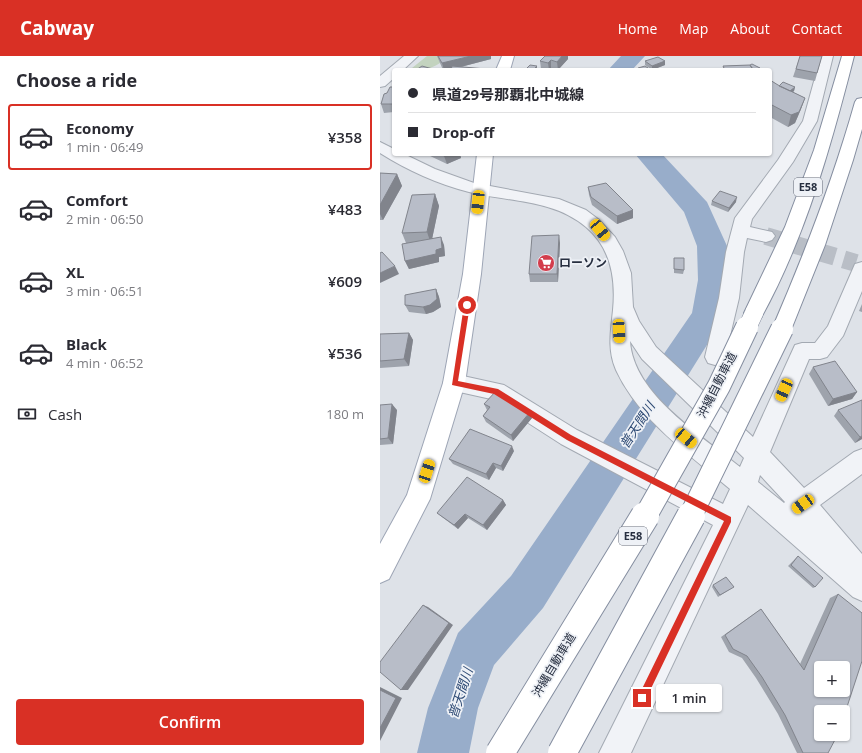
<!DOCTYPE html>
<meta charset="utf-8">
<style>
body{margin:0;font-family:"Open Sans","Noto Sans JP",sans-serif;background:#f7f7f7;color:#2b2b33;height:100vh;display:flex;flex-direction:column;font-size:15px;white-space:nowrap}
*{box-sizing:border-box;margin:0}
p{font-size:13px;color:#7c7c81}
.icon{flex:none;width:22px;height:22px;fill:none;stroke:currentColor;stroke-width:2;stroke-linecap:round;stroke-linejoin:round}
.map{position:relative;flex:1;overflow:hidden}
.side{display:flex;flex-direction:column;background:#fff;width:380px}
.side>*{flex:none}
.guide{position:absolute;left:12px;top:12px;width:380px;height:88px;border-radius:4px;box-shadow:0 1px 3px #0004;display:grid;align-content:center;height:88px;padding:0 16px;background:#fff}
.buttons{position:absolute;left:434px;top:605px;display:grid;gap:8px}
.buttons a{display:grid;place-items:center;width:36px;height:36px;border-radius:4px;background:#fff;box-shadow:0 1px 3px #0004;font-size:20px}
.end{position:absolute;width:18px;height:18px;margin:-9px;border:5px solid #d93025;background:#fff;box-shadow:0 0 0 2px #fff}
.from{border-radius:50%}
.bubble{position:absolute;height:28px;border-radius:4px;background:#fff;box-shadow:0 1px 3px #0004;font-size:13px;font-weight:600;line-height:28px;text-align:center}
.car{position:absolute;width:12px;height:24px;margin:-12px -6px;border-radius:5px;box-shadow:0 0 3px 1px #0007;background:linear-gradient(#f5c518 24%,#345 0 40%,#f5c518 0 76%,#345 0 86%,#f5c518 0)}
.guide b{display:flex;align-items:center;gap:14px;height:38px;font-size:15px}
.guide b+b{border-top:1px solid #e1e1e2}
.guide i{width:10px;height:10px;background:#2b2b33}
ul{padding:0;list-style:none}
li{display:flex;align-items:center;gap:12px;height:66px;margin:0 8px 6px;padding:0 8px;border:2px solid transparent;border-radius:4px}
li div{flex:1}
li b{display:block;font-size:15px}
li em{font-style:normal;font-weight:600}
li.active{border-color:#d93025}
li>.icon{width:36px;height:36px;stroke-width:1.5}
h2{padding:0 16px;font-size:18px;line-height:48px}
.pay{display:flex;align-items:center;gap:10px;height:44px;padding:0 16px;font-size:15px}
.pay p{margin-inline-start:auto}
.button{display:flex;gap:8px;margin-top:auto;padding:8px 16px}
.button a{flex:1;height:46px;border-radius:4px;background:#d93025;color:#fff;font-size:16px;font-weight:600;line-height:46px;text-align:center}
header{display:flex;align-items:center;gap:24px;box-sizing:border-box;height:56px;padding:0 20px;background:#d93025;color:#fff}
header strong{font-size:19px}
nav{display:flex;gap:22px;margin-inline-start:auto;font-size:14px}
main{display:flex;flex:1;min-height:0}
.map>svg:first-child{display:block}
.green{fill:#c3d3bf}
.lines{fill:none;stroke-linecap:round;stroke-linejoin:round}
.river{fill:#98adca;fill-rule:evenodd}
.minor-tunnel{stroke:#b9bec6;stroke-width:18;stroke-dasharray:18 9;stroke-linecap:butt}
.minor-casing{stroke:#a3a9b2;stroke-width:2}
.major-casing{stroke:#9da5b5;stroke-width:2}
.highway-casing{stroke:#858ea0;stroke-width:2}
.minor{fill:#f1f3f7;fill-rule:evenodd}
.major{fill:#fff;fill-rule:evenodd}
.highway{fill:#fff;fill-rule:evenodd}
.highway-bridge-far2-casing{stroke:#858ea0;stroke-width:19;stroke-linecap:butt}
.highway-bridge-far1-casing{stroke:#858ea0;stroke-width:24;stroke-linecap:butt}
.highway-bridge-casing{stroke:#858ea0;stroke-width:30;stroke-linecap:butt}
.highway-bridge-far2{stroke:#fff;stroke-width:18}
.highway-bridge-far1{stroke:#fff;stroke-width:22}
.highway-bridge{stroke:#fff;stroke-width:28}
.wall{fill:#9ea3ac}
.shaded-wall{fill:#81848c}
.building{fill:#b8bdc8;stroke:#81848c;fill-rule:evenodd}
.route{fill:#d93025}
.labels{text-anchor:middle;stroke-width:3.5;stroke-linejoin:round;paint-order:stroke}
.shield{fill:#eef1f6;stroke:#636977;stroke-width:1}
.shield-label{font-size:11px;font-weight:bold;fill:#272f40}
.poi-label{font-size:12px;font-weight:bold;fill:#272f40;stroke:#eef1f6;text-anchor:start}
.street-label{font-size:12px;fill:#272f40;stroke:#eef1f6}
.water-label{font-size:13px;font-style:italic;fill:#2f4b75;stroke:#eef1f6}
</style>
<header>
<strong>Cabway</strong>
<nav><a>Home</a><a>Map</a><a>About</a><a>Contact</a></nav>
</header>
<main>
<section class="side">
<h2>Choose a ride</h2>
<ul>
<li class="active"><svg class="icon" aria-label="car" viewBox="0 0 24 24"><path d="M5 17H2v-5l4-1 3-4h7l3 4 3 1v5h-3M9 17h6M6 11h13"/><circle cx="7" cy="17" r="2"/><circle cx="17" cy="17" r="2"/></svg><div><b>Economy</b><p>1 min · 06:49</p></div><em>¥358</em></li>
<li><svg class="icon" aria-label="car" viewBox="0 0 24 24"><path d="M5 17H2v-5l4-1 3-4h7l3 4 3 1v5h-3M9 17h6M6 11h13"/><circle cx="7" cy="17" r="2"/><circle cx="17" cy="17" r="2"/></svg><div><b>Comfort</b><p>2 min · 06:50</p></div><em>¥483</em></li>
<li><svg class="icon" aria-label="car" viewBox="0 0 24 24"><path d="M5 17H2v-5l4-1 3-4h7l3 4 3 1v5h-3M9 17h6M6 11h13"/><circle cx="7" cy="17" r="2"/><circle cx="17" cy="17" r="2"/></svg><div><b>XL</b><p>3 min · 06:51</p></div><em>¥609</em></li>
<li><svg class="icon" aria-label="car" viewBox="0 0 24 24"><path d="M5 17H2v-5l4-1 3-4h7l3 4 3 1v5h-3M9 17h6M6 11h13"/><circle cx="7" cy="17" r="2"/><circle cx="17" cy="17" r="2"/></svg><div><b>Black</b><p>4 min · 06:52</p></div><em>¥536</em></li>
</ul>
<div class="pay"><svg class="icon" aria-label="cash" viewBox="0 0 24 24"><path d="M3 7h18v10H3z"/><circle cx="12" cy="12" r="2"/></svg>Cash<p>180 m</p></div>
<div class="button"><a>Confirm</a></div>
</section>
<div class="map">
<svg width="482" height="697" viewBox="0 0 482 697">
<rect width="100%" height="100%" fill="#dee2e8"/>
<path class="green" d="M47,0H70C57,9 48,17 32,12Z"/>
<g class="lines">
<path class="river" d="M241,0H265L252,14H228Z
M255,98H282L327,146L347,190L350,224L345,260L163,552L114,609L98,652L89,697H37L48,652L78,577L131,520L312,257L318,224L317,190L304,156Z"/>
<path class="minor-tunnel" d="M386,180L476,207"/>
<g class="minor-casing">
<path id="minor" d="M24,0H38L23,14H14V22L5,30L0,31V20Z
M441,0H453L437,65L413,106L372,163L370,171L392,176L395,180L392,184L386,186L367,182L364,196L359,242L345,301L342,307L335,309L328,307L325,301L339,242L346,196L355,162L398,104L423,65Z
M0,86L14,93V98H24L55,113L94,127L179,143L206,154L218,163L235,181L243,195L251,217L253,251L259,265L276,291L373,381L415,289L422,287H435L448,270L475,208L482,206V235L463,280L447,301L440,303H429L390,396L424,432L474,396L482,393V418L440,449L482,498V545L473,541L368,449L251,697H219L333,469L181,388L111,343L66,333L63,327L66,321L74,318L124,329L197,374L343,448L350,433C309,398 259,364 236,314C227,294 231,274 233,254C236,223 231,192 206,171C173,143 128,146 89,136C58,128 27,114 0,97ZM250,285L262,303L364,402L360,411C322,380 253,338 250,285ZM380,419L405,446L404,447L378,426Z"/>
</g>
<g class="major-casing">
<path id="major" d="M122,0H134L130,14H116Z
M97,98H113L101,218L85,327L50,443L9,523L0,527V488L27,439L63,327L83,218Z"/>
</g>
<g class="highway-casing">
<path id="highway" d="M462,0H474C451,90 426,180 381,262L374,264L367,262L364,257L405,171L434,94Z
M482,42V73L473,104L445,189L409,279L402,281L395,279L392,273C424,199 453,124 475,46L477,43Z"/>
</g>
<use href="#minor" class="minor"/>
<use href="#major" class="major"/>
<use href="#highway" class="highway"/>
<g class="highway-bridge-far2-casing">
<path id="highway-bridge-far2" d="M367,272L374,257"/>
</g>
<g class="highway-bridge-far1-casing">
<path id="highway-bridge-far1" d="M265,461L339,330L367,271
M310,461L402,273"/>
</g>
<g class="highway-bridge-casing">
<path id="highway-bridge" d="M120,697L265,460
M182,697L311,460"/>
</g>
<use href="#highway-bridge-far2" class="highway-bridge-far2"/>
<use href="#highway-bridge-far1" class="highway-bridge-far1"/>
<use href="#highway-bridge" class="highway-bridge"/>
</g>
<path class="wall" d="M57,0H111V3L69,14H63Z
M420,0H442L435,25L413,21Z
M188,3L178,14L171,12L170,14H167L161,13L160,5Z
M265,5H285V9L272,14L265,9Z
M370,9L380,12V14H343V10Z
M390,24L399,30L415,31L414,35L413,36L425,42L421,53L415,67L408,71L390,61Z
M14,31V56L4,57L1,48L7,37Z
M48,98H80L81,102L67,108L48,99Z
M0,117L17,118L22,130L3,164H0Z
M208,131L253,154V162L237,168L212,149L209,139Z
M55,138L59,150L52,183L64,189L65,200L59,201V206L29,213L25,205L26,187L22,177Z
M332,145L356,146L348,156L331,149Z
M180,187L178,226H150L149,218Z
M294,202L304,214L303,218L294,217Z
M56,233L59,241L61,251L53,256L46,258L29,256L25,249Z
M482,248V256L479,255Z
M29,277L33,284L29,310L0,312V278Z
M433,311L477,336L472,343L448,350L429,318Z
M104,348L152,362L133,385L106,366L103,360L107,354Z
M0,349L17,354L13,388L0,389Z
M458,354L482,383L475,387L454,360Z
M134,395L123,415L116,412L109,424L73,408L69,403Z
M123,444L126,449L107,474L88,462L78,473L62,461L57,457Z
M418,500L435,531L433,532L408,510Z
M333,529L352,532L338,541L332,531Z
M458,538L448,697H417L398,658L376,622L362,602L349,596L341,581L381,553L420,608L450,542Z"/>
<path class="shaded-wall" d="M91,0H111V3L69,14H64L62,7Z
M182,0H188V3L178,14L177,6Z
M171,4V12L169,14L168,7Z
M285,5V9L272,14V10Z
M157,10V14H153Z
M268,12V14H262Z
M415,31L414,35L409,39L410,35Z
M425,42L421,53L415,67L408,71L411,59Z
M68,98H80L81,102L67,108L64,100Z
M17,118L22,130L3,164L0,158V149Z
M55,138L59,150L51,188L47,176Z
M357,141L356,146L348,156L349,152Z
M253,154V162L237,168V160Z
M179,179L180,187L178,226L177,218Z
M61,181L64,189L65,200L59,201V206L29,213L25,205L56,194Z
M15,210L19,218L0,227V217Z
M56,233L59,241L61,251L53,256L46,258L43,251Z
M29,277L33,284L29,310L24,303Z
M477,336L472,343L448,350L453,343Z
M12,348L17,354L13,388L8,382Z
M150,356L152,362L133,385L131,379Z
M482,380V383L475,387L480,381Z
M132,390L134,395L123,415L121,410Z
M113,407L116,412L109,424L106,418Z
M123,444L126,449L107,474L103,469Z
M85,458L88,462L78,473L74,469Z
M43,549L48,551L73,569L28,634H21Z
M0,631L22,642L0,685Z"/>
<path class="building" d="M58,0H91L62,7Z
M165,0H182L177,6L171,4L168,7L160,5Z
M420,0H442L437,17L416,13Z
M278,1L285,5L272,10L265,5Z
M372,8L380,12L377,14L372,12L370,9Z
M150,9L157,10L153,14H145Z
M370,9L373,14H345L343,10Z
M42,10L56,14H36Z
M72,10L106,13V14H71Z
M265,10L268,12L262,14H260L258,12Z
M390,24L398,29L425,42L419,56L411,59L390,48Z
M403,26L415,31L410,35L399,30Z
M10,31H14V48H1L4,38L7,37Z
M61,98H68L64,100Z
M0,117L17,118L0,149Z
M226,127L253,154L237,160L211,141L208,131Z
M340,135L357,141L349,152L332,145Z
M55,138L47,176L22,177L32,139Z
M179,179L177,218H149L152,180Z
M61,181L62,192L56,194V198L25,205L22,188Z
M2,196L15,210L0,217V197Z
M294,202H304V214L294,213Z
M56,233L57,243L50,249L43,251L25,249V239Z
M29,277L24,303L0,305V278Z
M455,305L477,336L453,343L433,311Z
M116,335L150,356L131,379L103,360L110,351L104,348Z
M482,344V380L480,381L458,354Z
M12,348L8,382L0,383V349Z
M90,373L132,390L121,410L113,407L106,418L69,403Z
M87,421L123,444L103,469L85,458L74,469L57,457Z
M418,500L443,522L435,531L411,509Z
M346,521L354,531L340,539L333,529Z
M458,538L482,557V605L463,663V656H441V678H458L448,697H423L405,659L382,621L367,600L353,593L345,579L381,553L424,614ZM441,612H463V634H441Z
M43,549L69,567L21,634L0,616V606Z
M0,634L16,642L0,672Z"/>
<path class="route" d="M87,247L90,249L78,325L118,333L191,379L351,461V466L265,645H259V639L344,465L187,384L114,338L72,329L84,249Z"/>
<defs>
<g id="supermarket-disc" transform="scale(0.9)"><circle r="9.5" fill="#d33d4c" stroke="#eef1f6"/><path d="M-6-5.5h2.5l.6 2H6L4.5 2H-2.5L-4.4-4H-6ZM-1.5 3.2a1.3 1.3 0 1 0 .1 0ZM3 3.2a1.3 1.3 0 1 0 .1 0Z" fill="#fff"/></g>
</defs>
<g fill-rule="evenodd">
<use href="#supermarket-disc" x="166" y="207"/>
</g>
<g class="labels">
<g class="shield">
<rect x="414" y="122" width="28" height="18" rx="3"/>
<rect x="239" y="471" width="28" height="18" rx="3"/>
</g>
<g class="shield-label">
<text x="428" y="135">E58</text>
<text x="253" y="484">E58</text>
</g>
<g class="poi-label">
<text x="179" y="211">ローソン</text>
</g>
<g class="street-label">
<text transform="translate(337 329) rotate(-63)" y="4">沖縄自動車道</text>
<text transform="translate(174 609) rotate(-59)" y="4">沖縄自動車道</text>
</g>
<g class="water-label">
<text transform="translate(257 369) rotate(-57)" y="5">普天間川</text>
<text transform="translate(80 637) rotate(-72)" y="5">普天間川</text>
</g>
</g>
</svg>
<div class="buttons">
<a>+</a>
<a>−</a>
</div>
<i class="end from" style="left:87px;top:249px"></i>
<i class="end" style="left:262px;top:642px"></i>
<div class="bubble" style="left:276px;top:628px;width:66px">1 min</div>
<i class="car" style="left:98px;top:146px;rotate:186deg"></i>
<i class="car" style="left:220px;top:174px;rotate:141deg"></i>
<i class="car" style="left:239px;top:275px;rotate:177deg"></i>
<i class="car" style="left:404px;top:334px;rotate:204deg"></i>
<i class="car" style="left:306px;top:382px;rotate:130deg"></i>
<i class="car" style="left:47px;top:415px;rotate:18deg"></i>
<i class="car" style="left:423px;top:448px;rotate:235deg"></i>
<div class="guide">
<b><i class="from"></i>県道29号那覇北中城線</b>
<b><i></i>Drop-off</b>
</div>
</div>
</main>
